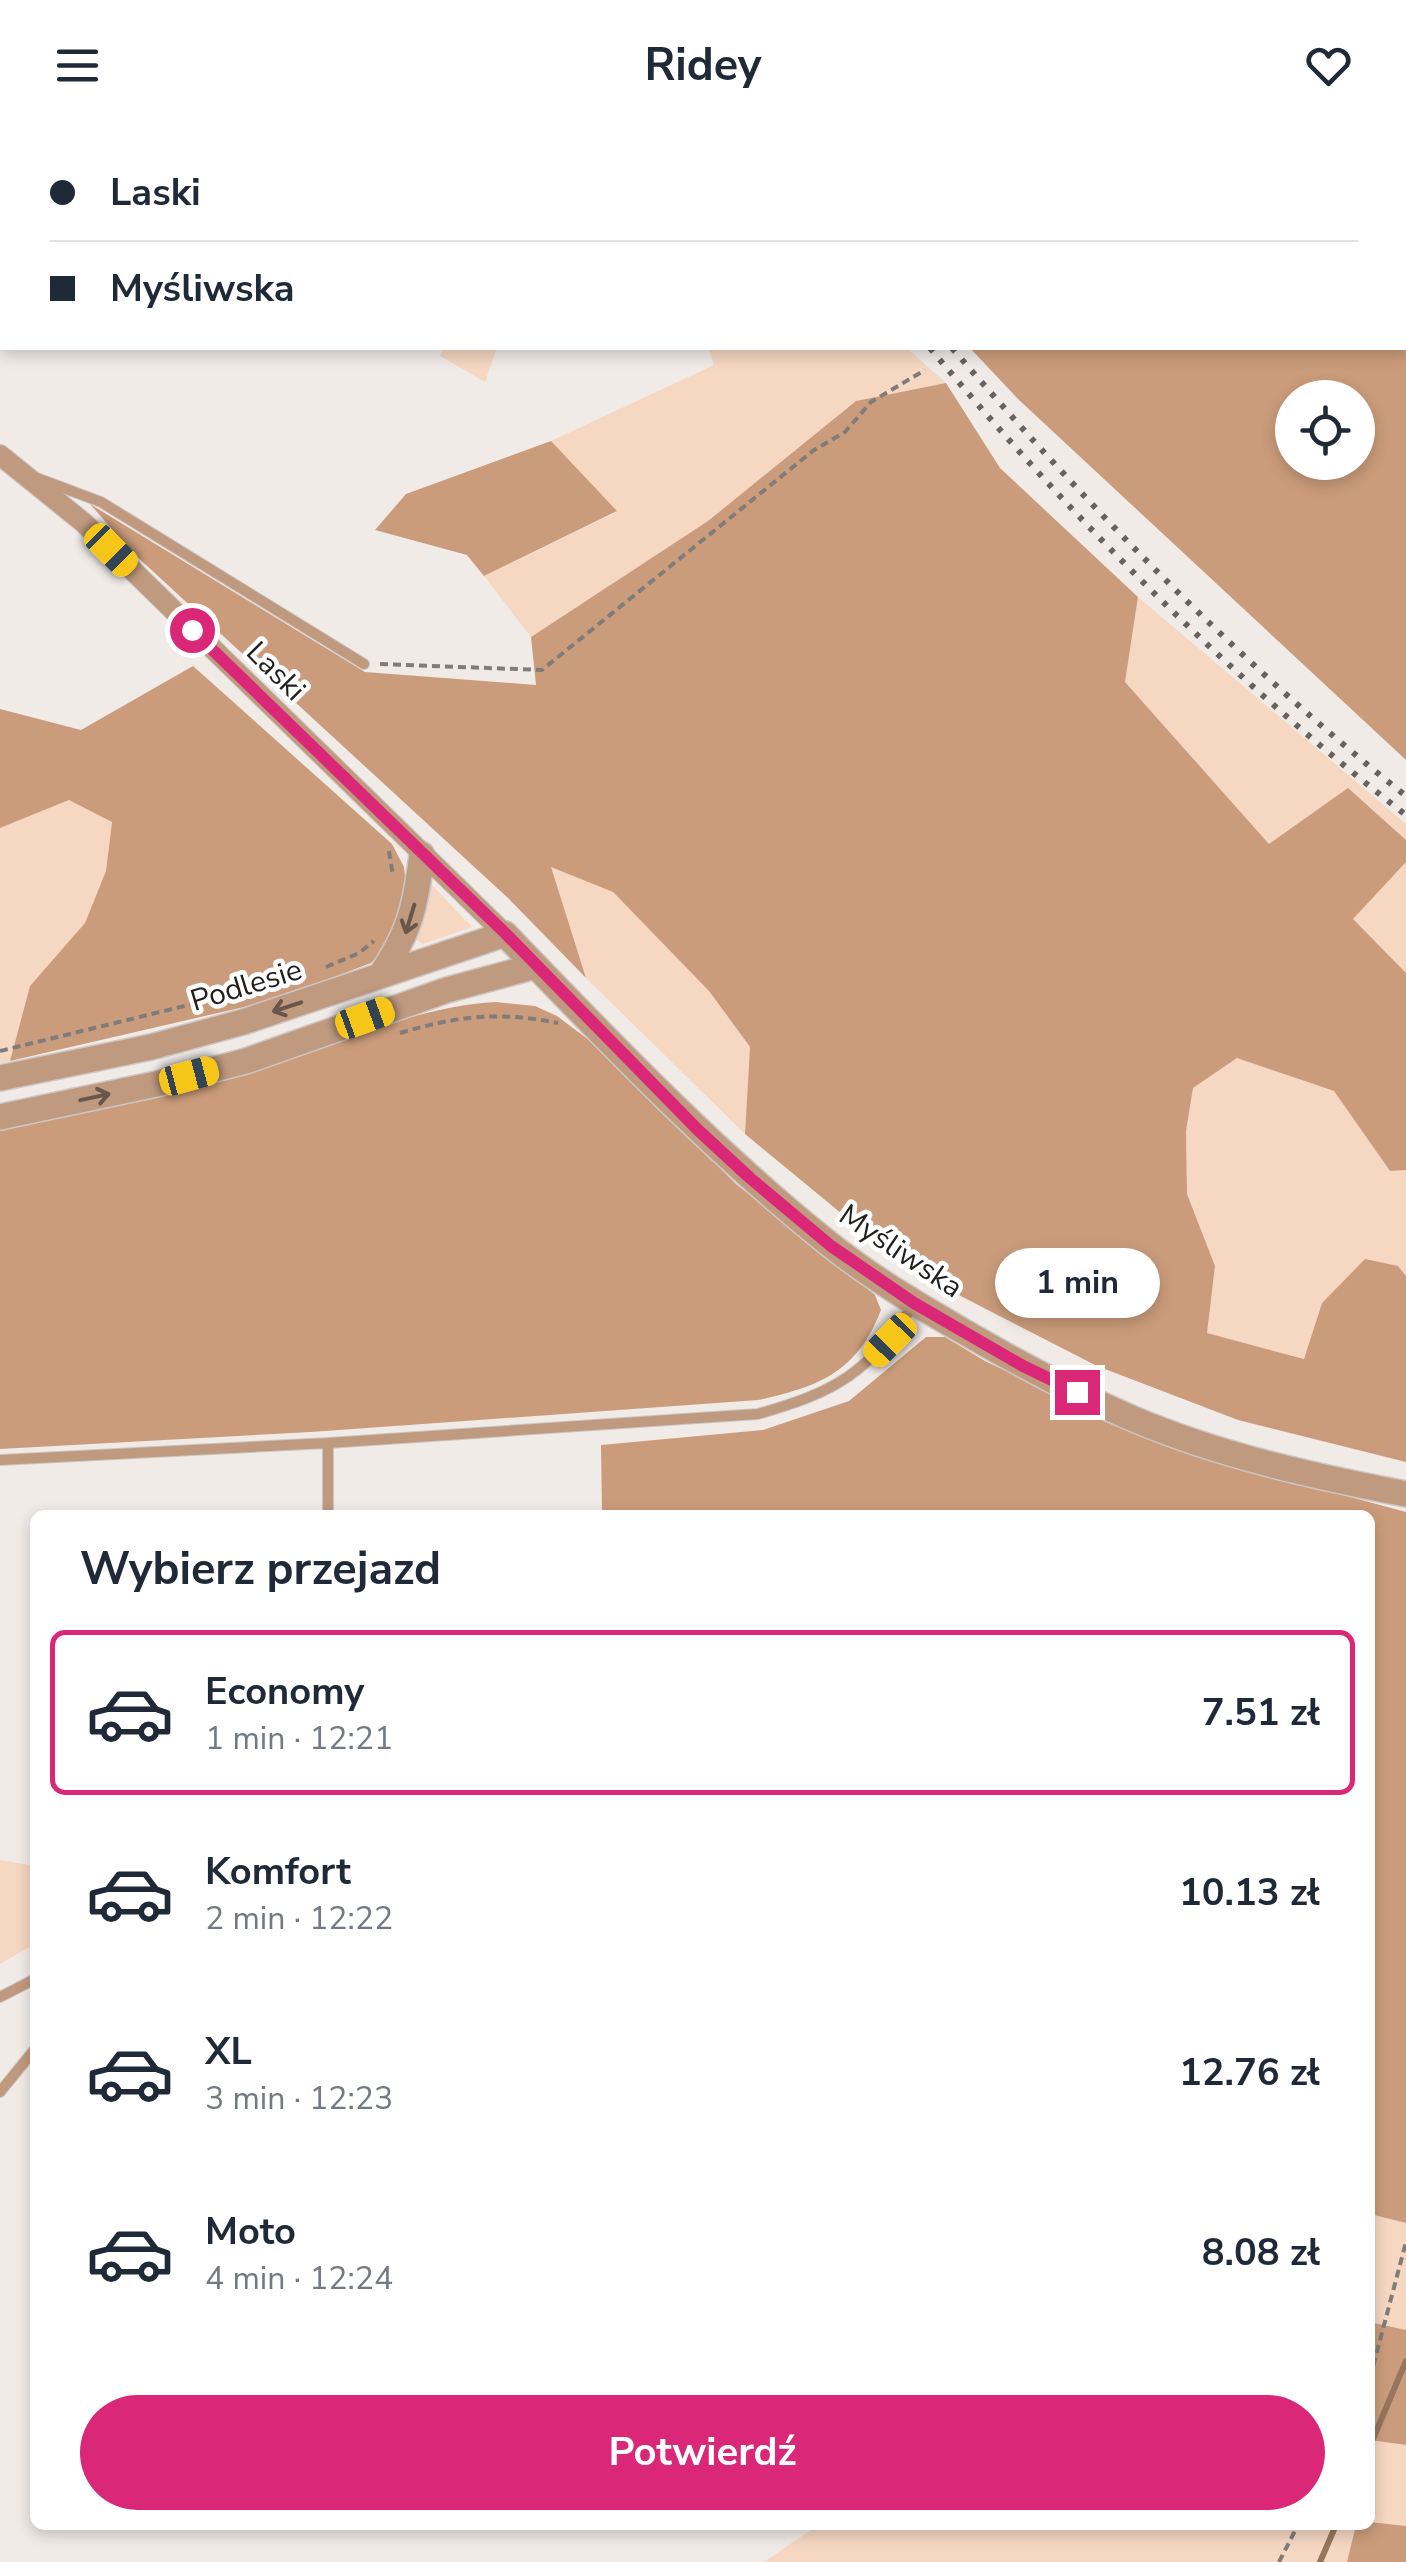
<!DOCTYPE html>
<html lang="pl">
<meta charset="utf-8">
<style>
body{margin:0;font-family:"Nunito Sans",sans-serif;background:#f2f2f3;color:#1f2937;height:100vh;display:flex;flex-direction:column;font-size:38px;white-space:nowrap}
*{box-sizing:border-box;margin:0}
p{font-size:32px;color:#747a83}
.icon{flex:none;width:55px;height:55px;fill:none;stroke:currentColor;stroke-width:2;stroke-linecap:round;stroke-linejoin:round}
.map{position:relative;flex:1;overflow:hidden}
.sheet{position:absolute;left:30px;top:1380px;width:1345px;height:1020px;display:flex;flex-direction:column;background:#fff;border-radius:15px;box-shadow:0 5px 15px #0003}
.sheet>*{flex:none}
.guide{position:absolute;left:0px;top:0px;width:1408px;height:220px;box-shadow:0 5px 15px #0003;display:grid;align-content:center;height:220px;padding:0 50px;background:#fff}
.tools{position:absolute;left:1275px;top:250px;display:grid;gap:20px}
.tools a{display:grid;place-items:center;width:100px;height:100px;border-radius:50%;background:#fff;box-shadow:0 5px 15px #0003;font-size:50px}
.end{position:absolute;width:45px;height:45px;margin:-22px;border:12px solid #db2777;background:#fff;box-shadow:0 0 0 5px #fff}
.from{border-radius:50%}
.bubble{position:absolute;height:70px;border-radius:35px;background:#fff;box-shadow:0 5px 15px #0003;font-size:32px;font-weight:700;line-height:70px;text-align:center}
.car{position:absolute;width:30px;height:60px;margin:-30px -15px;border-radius:12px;box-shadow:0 0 8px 2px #0007;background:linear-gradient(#f5c518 24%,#345 0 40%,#f5c518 0 76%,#345 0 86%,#f5c518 0)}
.guide b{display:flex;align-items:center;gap:35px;height:95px;font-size:38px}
.guide b+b{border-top:2px solid #e0e1e3}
.guide i{width:25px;height:25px;background:#1f2937}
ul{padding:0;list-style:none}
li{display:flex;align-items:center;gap:30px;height:165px;margin:0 20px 15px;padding:0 30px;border:5px solid transparent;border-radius:15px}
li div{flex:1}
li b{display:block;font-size:38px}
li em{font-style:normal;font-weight:700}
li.active{border-color:#db2777}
li>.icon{width:90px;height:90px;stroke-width:1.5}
h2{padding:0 50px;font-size:45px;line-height:120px}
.button{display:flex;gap:20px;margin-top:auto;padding:20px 50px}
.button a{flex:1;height:115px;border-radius:60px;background:#db2777;color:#fff;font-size:40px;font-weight:700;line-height:115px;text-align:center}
header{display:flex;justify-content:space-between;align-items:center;height:130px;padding:0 50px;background:#fff;font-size:45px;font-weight:700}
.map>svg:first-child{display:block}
.green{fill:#f5d7c2}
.forest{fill:#cb9c7b;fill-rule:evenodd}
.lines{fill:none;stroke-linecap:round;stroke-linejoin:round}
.stream{stroke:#97765e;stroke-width:6}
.service-casing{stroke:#ccc6c4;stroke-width:12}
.minor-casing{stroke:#ccc6c4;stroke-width:22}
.tertiary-casing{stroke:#ccc6c4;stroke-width:28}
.path{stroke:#807c7a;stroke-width:4;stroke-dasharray:8 5;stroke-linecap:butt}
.service{stroke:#c09a7f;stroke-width:10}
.minor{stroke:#c09a7f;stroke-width:20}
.tertiary{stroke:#c09a7f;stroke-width:25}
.rail{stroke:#656260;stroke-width:6;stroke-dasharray:5 10;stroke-linecap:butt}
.oneway{stroke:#69564a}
.route{stroke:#db2777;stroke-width:12}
.labels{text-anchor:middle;stroke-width:9;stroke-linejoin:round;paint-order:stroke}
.street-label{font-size:30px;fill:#211f1e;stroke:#fff}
</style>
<header><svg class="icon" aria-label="menu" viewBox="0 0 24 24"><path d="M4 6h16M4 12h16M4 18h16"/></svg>Ridey<svg class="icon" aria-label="heart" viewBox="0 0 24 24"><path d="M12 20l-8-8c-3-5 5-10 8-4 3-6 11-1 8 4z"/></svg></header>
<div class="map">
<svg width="1406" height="2432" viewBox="0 0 1406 2432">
<rect width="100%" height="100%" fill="#f1ebe8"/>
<path class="green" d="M802,0H1288L1284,2Z
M443,218H497L485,252L440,226Z
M708,218H907L946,253L856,271L708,391L531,507L484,446L617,382L551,311L714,235Z
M1138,467L1406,694V710L1348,659L1270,715L1125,552Z
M69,670L112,691L106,741L85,793L30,856L10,931L0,933V698Z
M1406,732V843L1405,844L1352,789Z
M550,736L613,762L709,861L750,918L745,1004L586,848Z
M429,752L472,797L423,814L415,808Z
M1237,928L1334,961L1390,1041L1406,1040V1146L1397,1136L1322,1173L1304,1229L1206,1203L1215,1136L1187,1064L1186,1001L1193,958Z
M0,1730L35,1736V1814L0,1834Z
M1370,2084L1406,2093V2200L1370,2192Z
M1370,2310L1406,2315V2396L1370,2392Z
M818,2395H1356L1347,2432H764Z"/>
<path class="forest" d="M1406,121V630L1018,269L970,218H1405ZM1292,268H1358V332H1292Z
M946,253L1000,338L1138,467L1125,552L1269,714L1348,658L1406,710V732L1353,789L1406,843V1040L1390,1041L1334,961L1237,928L1193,958L1186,1001L1187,1064L1215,1136L1207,1203L1304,1229L1322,1173L1365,1129L1398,1136L1406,1146V1332L1238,1290L1097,1236L910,1140L745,1004L750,917L709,861L613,762L551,737L586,848L508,768L133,423L90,374L365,542L536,555L531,507L708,391L856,271Z
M551,311L617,381L484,446L467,425L375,400L406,364Z
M193,536L392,714L404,737L407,765L392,811L371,833L274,870L10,931L30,856L85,793L106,741L112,692L69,670L0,698V579L81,600Z
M496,872L535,876L557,886L601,919L736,1054L875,1165L881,1180C857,1242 819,1257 758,1270L311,1302L0,1319V1001C93,980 184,959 275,932C348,910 420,876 496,872Z
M926,1207H945L985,1231L1103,1286L1214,1330L1406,1382V2093L1370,2084V1385H597L602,1382L601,1315L763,1300L849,1271Z
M1370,2192L1406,2200V2315L1370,2310Z
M1370,2392L1406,2396V2432H1347L1356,2395H1370Z"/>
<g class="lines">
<path class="stream" d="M1370,2316L1406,2231
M1320,2432L1336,2395"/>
<g class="service-casing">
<path id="service" d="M1295,2L1299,0
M37,348L101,372L364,534
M0,1330L328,1313
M328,1385V1313L758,1284C836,1262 868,1243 914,1174
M0,1867L35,1849
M0,1962L35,1919"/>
</g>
<g class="minor-casing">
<path id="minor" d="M0,325L84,393L505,804"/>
</g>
<g class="tertiary-casing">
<path id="tertiary" d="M380,846C410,802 415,778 422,725
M0,948L151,917L243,892L505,804C609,912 712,1020 828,1113C869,1146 916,1174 961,1200C1016,1232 1071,1262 1129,1287C1217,1325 1312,1346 1406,1364
M0,987L161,953L246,931L447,860L536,836"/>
</g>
<path class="path" d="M854,0L856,2
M380,534L542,540L814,320L845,302L871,272L925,240
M389,721L393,746
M326,837L359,823L374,811
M400,903C458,886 498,881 558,893
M0,921L279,853
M1370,2248L1406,2112
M1279,2432L1298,2395"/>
<use href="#service" class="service"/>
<use href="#minor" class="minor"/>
<use href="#tertiary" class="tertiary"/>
<path class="rail" d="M765,0L767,2
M786,0L787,2
M53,2L55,0
M0,95L2,91
M930,218C1071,388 1231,549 1406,685
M952,218C1090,379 1239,533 1406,666"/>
</g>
<defs><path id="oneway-shaft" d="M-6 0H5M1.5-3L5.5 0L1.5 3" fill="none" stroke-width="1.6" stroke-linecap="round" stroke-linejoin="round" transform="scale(2.5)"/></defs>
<g class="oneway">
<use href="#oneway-shaft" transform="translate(410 789) rotate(107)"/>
<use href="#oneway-shaft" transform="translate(287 877) rotate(162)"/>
<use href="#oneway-shaft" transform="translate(95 967) rotate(-12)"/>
</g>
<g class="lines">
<path class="route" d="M192,500L506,804L698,1000L750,1048L831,1116L914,1173L1023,1236L1077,1262"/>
</g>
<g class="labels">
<g class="street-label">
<text transform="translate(276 541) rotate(45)" y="10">Laski</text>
<text transform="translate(246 855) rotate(-17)" y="10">Podlesie</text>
<text transform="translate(901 1121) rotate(34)" y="10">Myśliwska</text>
</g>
</g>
</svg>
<div class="tools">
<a><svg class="icon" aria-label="locate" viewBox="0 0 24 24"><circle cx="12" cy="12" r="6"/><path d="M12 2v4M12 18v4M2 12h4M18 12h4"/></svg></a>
</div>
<i class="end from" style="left:192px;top:500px"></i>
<i class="end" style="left:1077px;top:1262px"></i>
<div class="bubble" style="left:995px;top:1118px;width:165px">1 min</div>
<i class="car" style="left:111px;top:420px;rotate:135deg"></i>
<i class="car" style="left:365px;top:888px;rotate:70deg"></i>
<i class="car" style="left:189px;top:946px;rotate:75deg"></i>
<i class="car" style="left:890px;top:1210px;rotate:224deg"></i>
<div class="guide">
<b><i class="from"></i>Laski</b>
<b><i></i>Myśliwska</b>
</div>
<section class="sheet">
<h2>Wybierz przejazd</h2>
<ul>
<li class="active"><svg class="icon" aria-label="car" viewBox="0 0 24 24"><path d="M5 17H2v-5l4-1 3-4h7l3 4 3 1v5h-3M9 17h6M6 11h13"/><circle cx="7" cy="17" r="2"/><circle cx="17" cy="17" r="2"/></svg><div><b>Economy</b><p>1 min · 12:21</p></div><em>7.51 zł</em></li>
<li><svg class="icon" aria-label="car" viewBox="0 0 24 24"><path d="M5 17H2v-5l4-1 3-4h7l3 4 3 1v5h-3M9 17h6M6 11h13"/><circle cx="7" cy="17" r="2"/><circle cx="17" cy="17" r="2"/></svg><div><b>Komfort</b><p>2 min · 12:22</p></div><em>10.13 zł</em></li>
<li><svg class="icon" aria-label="car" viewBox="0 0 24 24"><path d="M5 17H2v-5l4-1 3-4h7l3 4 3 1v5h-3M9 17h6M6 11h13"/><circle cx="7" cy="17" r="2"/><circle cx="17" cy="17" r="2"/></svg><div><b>XL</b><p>3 min · 12:23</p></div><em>12.76 zł</em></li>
<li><svg class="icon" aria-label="car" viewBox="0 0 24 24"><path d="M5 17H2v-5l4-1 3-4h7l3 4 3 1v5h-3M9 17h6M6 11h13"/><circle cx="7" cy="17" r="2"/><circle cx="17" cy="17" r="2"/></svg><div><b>Moto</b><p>4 min · 12:24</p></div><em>8.08 zł</em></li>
</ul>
<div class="button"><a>Potwierdź</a></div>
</section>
</div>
